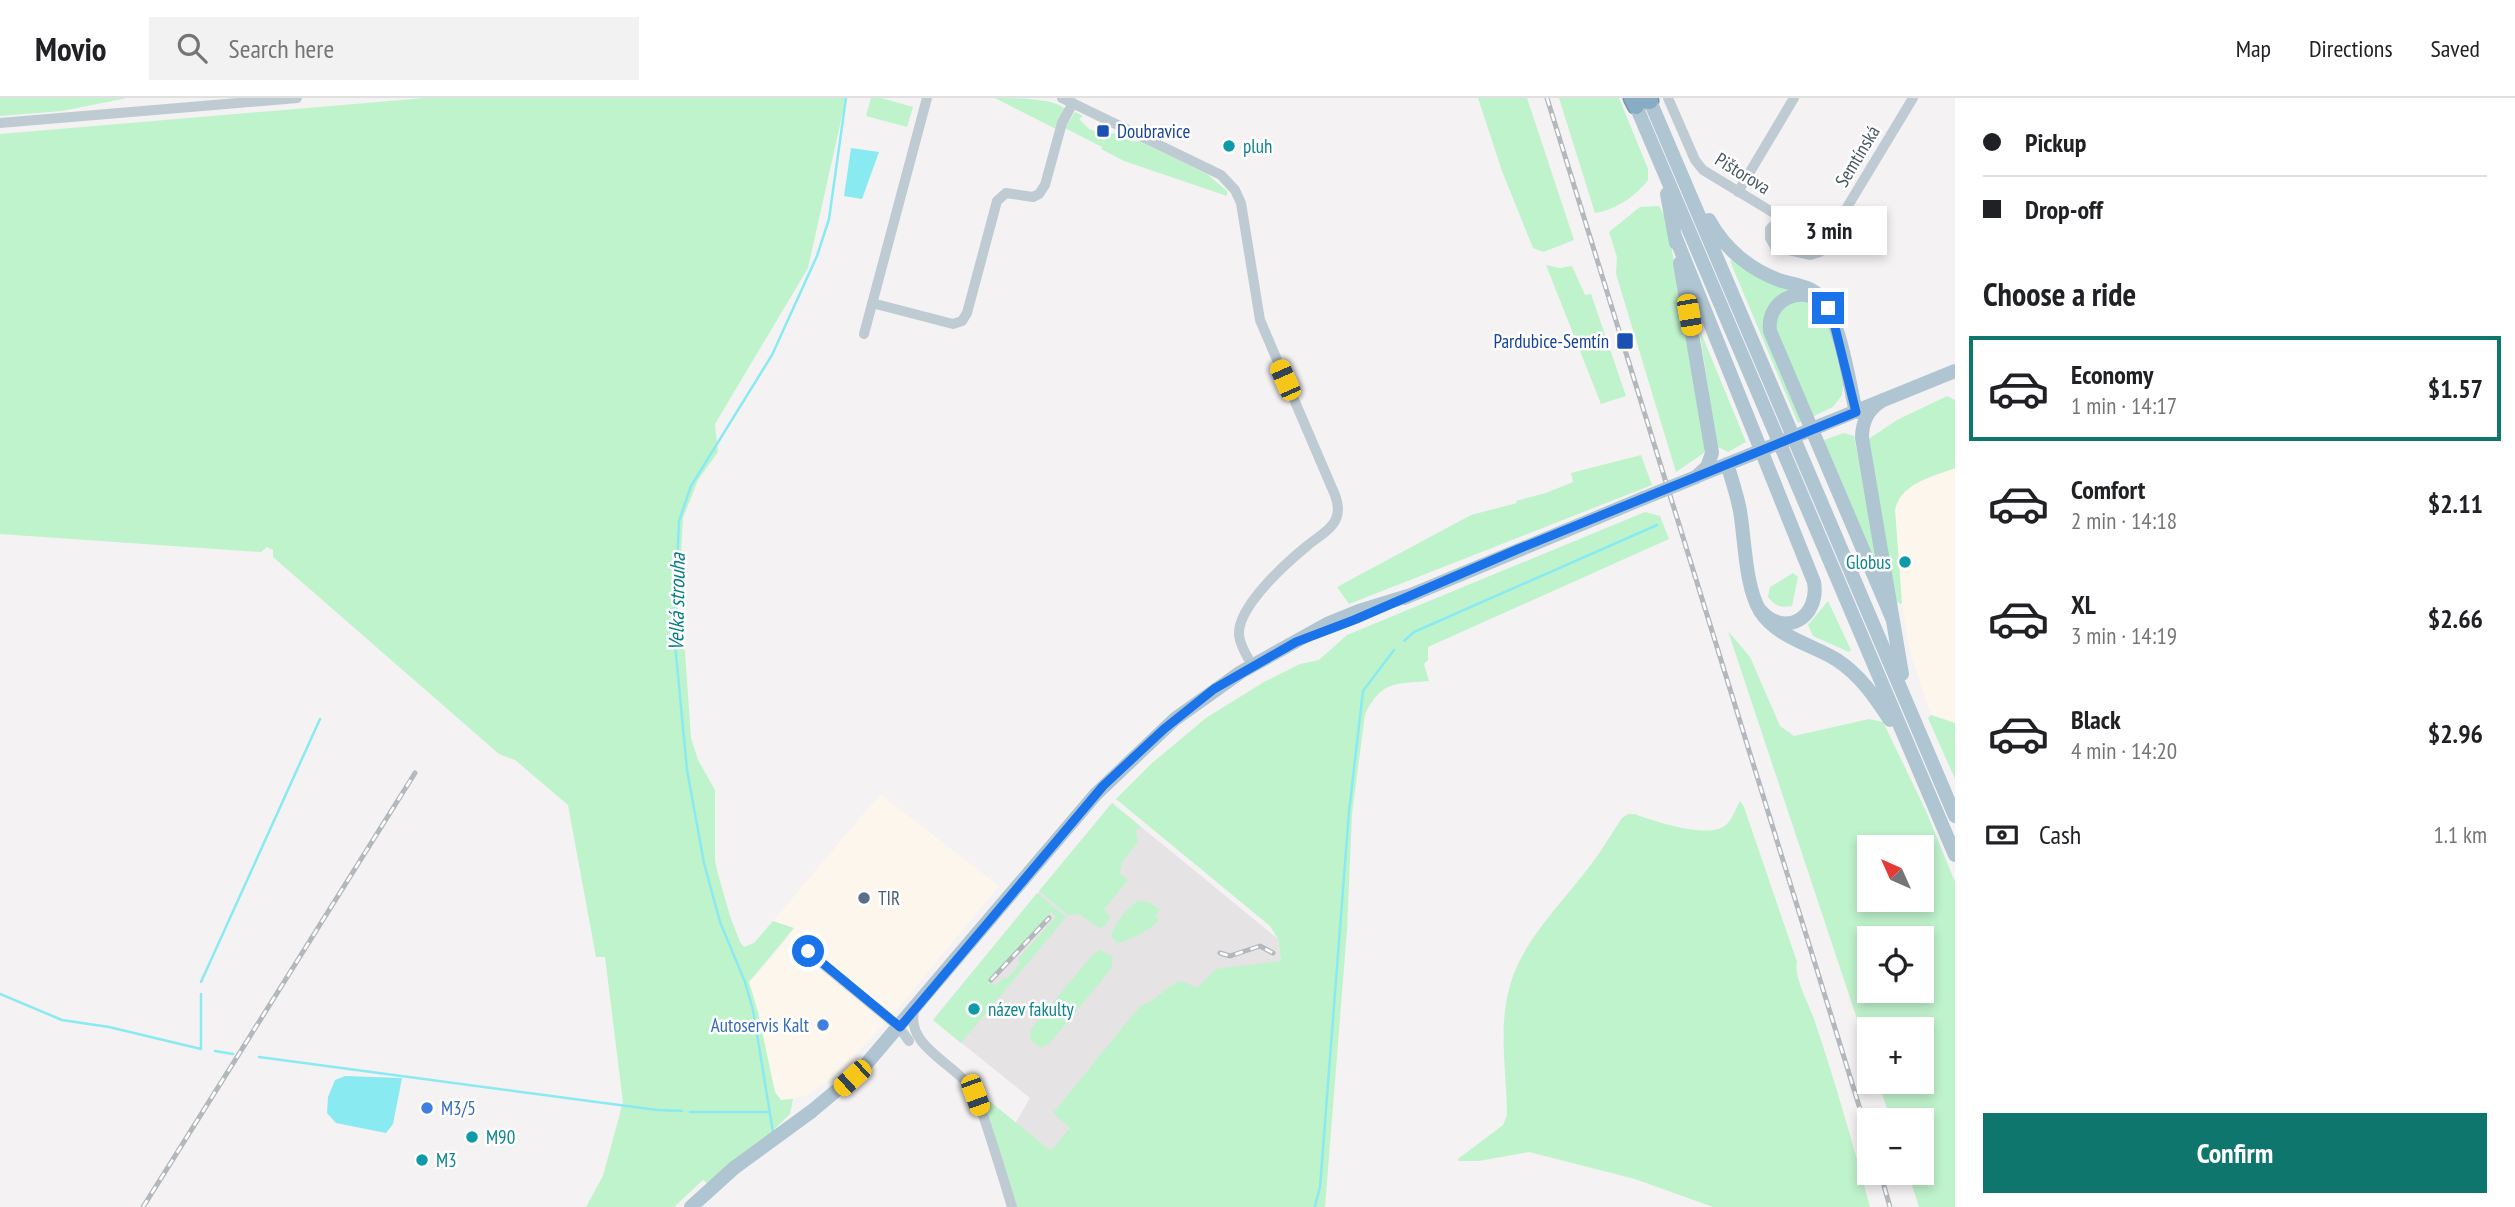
<!DOCTYPE html>
<meta charset="utf-8">
<style>
body{margin:0;font-family:"PT Sans Narrow",sans-serif;background:#f2f2f2;color:#202124;height:100vh;display:flex;flex-direction:column;font-size:26px;white-space:nowrap}
*{box-sizing:border-box;margin:0}
p{font-size:23px;color:#757577}
.icon{flex:none;width:38px;height:38px;fill:none;stroke:currentColor;stroke-width:2;stroke-linecap:round;stroke-linejoin:round}
.map{position:relative;flex:1;overflow:hidden}
.sheet{display:flex;flex-direction:column;background:#fff;width:560px}
.sheet>*{flex:none}
.hud{display:grid;align-content:center;height:154px;padding:0 28px;background:#fff}
.needle{width:46px;rotate:315deg}
.buttons{position:absolute;left:1857px;top:737px;display:grid;gap:14px}
.buttons a{display:grid;place-items:center;width:77px;height:77px;border-radius:0px;background:#fff;box-shadow:0 4px 10px #0003;font-size:35px}
.end{position:absolute;width:32px;height:32px;margin:-16px;border:9px solid #1a73e8;background:#fff;box-shadow:0 0 0 4px #fff}
.from{border-radius:50%}
.bubble{position:absolute;height:49px;border-radius:0px;background:#fff;box-shadow:0 4px 10px #0003;font-size:23px;font-weight:800;line-height:49px;text-align:center}
.car{position:absolute;width:21px;height:42px;margin:-21px -10px;border-radius:9px;box-shadow:0 0 5px 2px #0007;background:linear-gradient(#f5c518 24%,#345 0 40%,#f5c518 0 76%,#345 0 86%,#f5c518 0)}
.hud b{display:flex;align-items:center;gap:24px;height:66px;font-size:26px}
.hud b+b{border-top:2px solid #e0e0e0}
.hud i{width:18px;height:18px;background:#202124}
ul{padding:0;list-style:none}
li{display:flex;align-items:center;gap:21px;height:105px;margin:0 14px 10px;padding:0 14px;border:4px solid transparent;border-radius:0px}
li div{flex:1}
li b{display:block;font-size:26px}
li em{font-style:normal;font-weight:800}
li.on{border-color:#0f766e}
li>.icon{width:63px;height:63px;stroke-width:1.5}
h2{padding:0 28px;font-size:32px;line-height:84px}
.pay{display:flex;align-items:center;gap:18px;height:77px;padding:0 28px;font-size:26px}
.pay p{margin-inline-start:auto}
.action{display:flex;gap:14px;margin-top:auto;padding:14px 28px}
.action a{flex:1;height:80px;border-radius:0px;background:#0f766e;color:#fff;font-size:28px;font-weight:800;line-height:80px;text-align:center}
header{display:flex;align-items:center;gap:42px;box-sizing:border-box;height:98px;padding:0 35px;background:#fff;border-bottom:2px solid #e0e0e0}
header strong{font-size:33px}
nav{display:flex;gap:38px;margin-inline-start:auto;font-size:24px}
.search{width:490px;height:63px;background:#f2f2f2;display:flex;align-items:center;gap:18px;box-sizing:border-box;padding:0 24px;border-radius:0px;color:#757577;font-size:26px}
main{display:flex;flex:1;min-height:0}
.map>svg:first-child{display:block}
.commercial{fill:#fdf6ec}
.education{fill:#e5e3e4}
.green{fill:#bff3cc;fill-rule:evenodd}
.water{fill:#8aeaf2}
.lines{fill:none;stroke-linecap:round;stroke-linejoin:round}
.stream{stroke:#8aeaf2;stroke-width:2.5}
.highway-casing{stroke:#7297af;stroke-width:19}
.minor{stroke:#bfcbd2;stroke-width:10}
.major{stroke:#b0c5d2;stroke-width:14}
.highway{stroke:#87acc3;stroke-width:16}
.rail-casing{stroke:#b3b8bc;stroke-width:5}
.rail{stroke:#fff;stroke-width:2.5;stroke-dasharray:8;stroke-linecap:butt}
.major-bridge{stroke:#b0c5d2;stroke-width:14}
.route{stroke:#1a73e8;stroke-width:9}
.transit-dot{fill:#1a4fb4;stroke:#fff;stroke-width:2.5}
.culture-dot{fill:#0f9aa8;stroke:#fff;stroke-width:2.5}
.service-dot{fill:#5c6f8a;stroke:#fff;stroke-width:2.5}
.shop-dot{fill:#3f7fe0;stroke:#fff;stroke-width:2.5}
.labels{text-anchor:middle;stroke-width:5;stroke-linejoin:round;paint-order:stroke}
.transit-label{font-size:19px;fill:#164399;stroke:#fff;text-anchor:start}
.culture-label{font-size:19px;fill:#0d838f;stroke:#fff;text-anchor:start}
.street-label{font-size:19px;fill:#485861;stroke:#fff}
.service-label{font-size:19px;fill:#4e5e75;stroke:#fff;text-anchor:start}
.shop-label{font-size:19px;fill:#366cbe;stroke:#fff;text-anchor:end}
.water-label{font-size:21px;font-style:italic;fill:#077d87;stroke:#fff}
</style>
<header>
<strong>Movio</strong>
<div class="search"><svg class="icon" aria-label="search" viewBox="0 0 24 24"><circle cx="10" cy="10" r="6"/><path d="M15 15l6 6"/></svg>Search here</div>
<nav><a>Map</a><a>Directions</a><a>Saved</a></nav>
</header>
<main>
<div class="map">
<svg width="1955" height="1109" viewBox="0 0 1955 1109">
<rect width="100%" height="100%" fill="#f4f2f2"/>
<path class="commercial" d="M1955,369V625L1931,617L1911,558L1902,506L1895,412L1897,402L1908,389Z
M880,696L999,788L885,926L834,978L806,998L781,1002L775,994L770,980L758,914L749,884L769,863L794,831L773,823Z"/>
<path class="education" d="M1112,705L1278,841L1281,863L1017,1109L1005,1070L1015,1026L1030,1000L933,922Z"/>
<path class="green" d="M0,0H127L62,13L0,18Z
M425,0H846L808,170L715,326L718,354L698,382L683,420L677,527L685,554L691,640L698,662L715,692V763L718,776L730,818L740,844L744,849L754,845L773,823L794,830L749,884L758,914L775,994L781,1002L793,1001L790,1016L764,1041L707,1085L703,1082L674,1109H586L603,1078L623,1004L605,859H596L568,707L515,662L499,656L273,459V452L267,449L261,454L0,436V36Z
M871,0H881L913,9L907,29L866,18Z
M995,0C1013,0 1055,0 1065,11L1056,31Z
M1478,0H1527L1574,142L1543,154L1533,150L1502,73Z
M1559,0H1619L1648,71V82C1635,99 1615,112 1595,115Z
M1075,14L1083,18L1079,21L1089,31L1105,37L1107,34C1118,35 1129,45 1139,43L1207,76L1227,93V98L1124,63L1101,51L1102,49L1065,30Z
M1659,108L1667,123L1705,346L1704,355L1676,374L1616,176L1617,159L1609,134L1640,109Z
M1733,161L1791,191L1768,211L1802,323L1798,325L1730,163Z
M1546,167L1560,170L1572,168L1585,197L1591,196L1626,298L1601,306Z
M1795,202L1812,205L1829,226L1843,286L1842,297L1833,309L1812,319L1775,235L1777,215Z
M1699,230L1746,344L1728,354L1718,349L1716,341Z
M1947,298L1955,302V370C1932,379 1901,385 1895,412L1902,506L1894,503L1867,342L1897,322Z
M1844,335L1854,338L1881,484L1821,343Z
M1641,357L1652,387L1349,506L1337,489L1471,417L1517,405L1516,403L1546,395L1573,384L1571,375Z
M1645,414L1660,418L1669,441L1428,549V562L1424,566L1429,583C1395,586 1382,582 1365,616L1352,716L1347,832L1325,1109H1017L981,996L1051,1053L1070,1030L1053,1015L1141,907C1158,903 1164,888 1182,883L1197,890L1216,871L1281,863L1278,841L1270,828L1116,701L1151,666L1206,620L1264,584L1300,566L1319,562L1347,537Z
M1793,475L1798,479L1792,508C1781,510 1775,508 1768,499L1770,489Z
M1828,503L1851,552L1849,554L1813,538L1808,527Z
M1728,533L1750,559L1780,628L1794,638L1869,621L1883,624L1926,713L1955,784V1109H1919L1908,1075L1922,1074V1022H1891L1878,984H1922V931H1869V957ZM1869,749H1922V802H1869ZM1869,840H1922V892H1869Z
M1931,617L1955,625V681L1928,620Z
M1740,703L1744,709L1797,864C1793,877 1809,907 1814,921C1835,983 1853,1046 1870,1109H1713L1635,1081L1529,1054L1479,1063H1459L1458,1061L1503,1027L1507,1017C1507,973 1497,929 1511,884C1524,842 1559,808 1586,773C1599,757 1610,738 1622,720L1628,716H1634C1655,723 1708,742 1726,727C1732,722 1736,710 1740,703Z
M1112,705L1140,728L1136,733L1138,744L1122,764L1120,776L1128,782L1104,811L1110,819L1105,828L1099,830L1079,816L1068,817L1039,793Z
M1037,795L1066,819L961,945L933,922ZM1051,814L1056,819L1018,861L1020,866L1007,881L1004,879L995,888L989,881Z
M1138,803L1149,804L1160,812L1155,818L1159,822C1153,830 1128,844 1117,845L1111,838C1114,826 1127,810 1138,803Z
M1101,852L1113,859L1111,871L1049,946L1042,949L1036,947L1030,941L1031,931L1093,856Z"/>
<path class="water" d="M851,50L879,54L862,101L844,98Z
M345,978L402,980L393,1026L386,1035L336,1025L327,1015L328,999L335,982Z"/>
<g class="lines">
<path class="stream" d="M1404,543L1414,534L1657,427
M201,884L320,621
M0,896L62,922L109,929L201,951V896
M215,953L233,956
M259,959L657,1012L682,1013
M690,1014H770
M773,1034L753,912L745,884L720,824L704,765L687,672L674,535L679,423L691,388L772,257L817,158L829,121L846,0
M1315,1108L1320,1089L1349,714L1363,593L1394,552"/>
<g class="highway-casing">
<path id="highway" d="M1632,0L1636,8
M1649,0L1650,3"/>
</g>
<path class="minor" d="M1062,0L1221,77L1235,92L1241,105L1260,222L1335,397C1338,405 1340,414 1335,423C1329,434 1316,440 1307,448C1286,465 1237,509 1239,537C1240,548 1247,558 1252,567
M1668,0L1695,62L1703,72L1815,140L1822,141L1831,137
M0,25L297,0
M1738,94L1794,0
M1789,124L1778,123L1770,131V140L1775,149L1810,157L1820,154L1913,0
M872,205L953,226L962,223L967,215L997,103L1006,95L1033,99L1039,96L1045,87L1062,25L1073,5
M864,236L927,0
M797,845L899,929L909,943
M915,910C903,947 954,965 971,990C977,999 980,1011 984,1020C994,1050 1003,1079 1012,1109"/>
<path class="major" d="M1650,3L1955,718
M1636,8L1955,757
M1667,96L1676,145
M1709,122C1724,150 1751,173 1782,183C1796,187 1811,188 1821,200C1840,222 1849,284 1856,314
M1675,138L1814,484C1820,519 1785,541 1760,512
M1680,165L1712,355L1707,369L1696,379
M1828,210C1807,184 1766,199 1770,233L1892,520
M1883,302C1868,311 1862,323 1862,340L1902,576
M1822,327L1955,273
M1727,366C1732,382 1737,397 1740,413C1745,442 1745,488 1760,513C1776,539 1813,547 1837,562C1860,577 1875,599 1890,622
M1700,377L1750,357
M1404,500L1644,400
M691,1109L734,1070L812,1013L862,971L1096,696L1175,621L1241,574L1327,526L1359,513L1411,497"/>
<use href="#highway" class="highway"/>
<g class="rail-casing">
<path id="rail" d="M1547,0L1869,1040
M1220,855L1230,858L1260,848L1273,855
M991,882L1049,820
M1880,1074L1890,1109
M143,1109L415,675"/>
</g>
<use href="#rail" class="rail"/>
<path class="major-bridge" d="M1750,357L1822,327
M1644,400L1696,379"/>
</g>
<g class="lines">
<path class="route" d="M808,853L900,929L1103,688L1164,631L1214,591L1296,544L1354,522L1516,452L1856,314L1834,225L1828,210"/>
</g>
<g class="transit-dot">
<rect x="1096" y="26" width="14" height="14" rx="3.5"/>
<rect x="1616" y="234" width="18" height="18" rx="3.5"/>
</g>
<g class="culture-dot">
<circle cx="1229" cy="48" r="7"/>
<circle cx="1905" cy="464" r="7"/>
<circle cx="974" cy="911" r="7"/>
<circle cx="472" cy="1039" r="7"/>
<circle cx="422" cy="1062" r="7"/>
</g>
<circle class="service-dot" cx="864" cy="800" r="7"/>
<g class="shop-dot">
<circle cx="823" cy="927" r="7"/>
<circle cx="427" cy="1010" r="7"/>
</g>
<g class="labels">
<g class="transit-label">
<text x="1117" y="40">Doubravice</text>
<text x="1609" y="250" text-anchor="end">Pardubice-Semtín</text>
</g>
<g class="culture-label">
<text x="1243" y="55">pluh</text>
<text x="1891" y="471" text-anchor="end">Globus</text>
<text x="988" y="918">název fakulty</text>
<text x="486" y="1046">M90</text>
<text x="436" y="1069">M3</text>
</g>
<g class="street-label">
<text transform="translate(1857 58) rotate(-59)" y="7">Semtínská</text>
<text transform="translate(1743 75) rotate(32)" y="7">Pištorova</text>
</g>
<g class="service-label">
<text x="878" y="807">TIR</text>
</g>
<g class="shop-label">
<text x="809" y="934">Autoservis Kalt</text>
<text x="441" y="1017" text-anchor="start">M3/5</text>
</g>
<g class="water-label">
<text transform="translate(677 504) rotate(-89)" y="7">Velká strouha</text>
</g>
</g>
</svg>
<div class="buttons">
<a><svg class="needle" viewBox="-14 -14 28 28"><path d="M0-13l5 13h-10z" fill="#e53935"/><path d="M0 13l5-13h-10z" fill="#757577"/></svg></a>
<a><svg class="icon" aria-label="locate" viewBox="0 0 24 24"><circle cx="12" cy="12" r="6"/><path d="M12 2v4M12 18v4M2 12h4M18 12h4"/></svg></a>
<a>+</a>
<a>−</a>
</div>
<i class="end from" style="left:808px;top:853px"></i>
<i class="end" style="left:1828px;top:210px"></i>
<div class="bubble" style="left:1771px;top:108px;width:116px">3 min</div>
<i class="car" style="left:1689px;top:217px;rotate:170deg"></i>
<i class="car" style="left:1285px;top:282px;rotate:336deg"></i>
<i class="car" style="left:852px;top:980px;rotate:228deg"></i>
<i class="car" style="left:975px;top:997px;rotate:160deg"></i>
</div>
<section class="sheet">
<div class="hud">
<b><i class="from"></i>Pickup</b>
<b><i></i>Drop-off</b>
</div>
<h2>Choose a ride</h2>
<ul>
<li class="on"><svg class="icon" aria-label="car" viewBox="0 0 24 24"><path d="M5 17H2v-5l4-1 3-4h7l3 4 3 1v5h-3M9 17h6M6 11h13"/><circle cx="7" cy="17" r="2"/><circle cx="17" cy="17" r="2"/></svg><div><b>Economy</b><p>1 min · 14:17</p></div><em>$1.57</em></li>
<li><svg class="icon" aria-label="car" viewBox="0 0 24 24"><path d="M5 17H2v-5l4-1 3-4h7l3 4 3 1v5h-3M9 17h6M6 11h13"/><circle cx="7" cy="17" r="2"/><circle cx="17" cy="17" r="2"/></svg><div><b>Comfort</b><p>2 min · 14:18</p></div><em>$2.11</em></li>
<li><svg class="icon" aria-label="car" viewBox="0 0 24 24"><path d="M5 17H2v-5l4-1 3-4h7l3 4 3 1v5h-3M9 17h6M6 11h13"/><circle cx="7" cy="17" r="2"/><circle cx="17" cy="17" r="2"/></svg><div><b>XL</b><p>3 min · 14:19</p></div><em>$2.66</em></li>
<li><svg class="icon" aria-label="car" viewBox="0 0 24 24"><path d="M5 17H2v-5l4-1 3-4h7l3 4 3 1v5h-3M9 17h6M6 11h13"/><circle cx="7" cy="17" r="2"/><circle cx="17" cy="17" r="2"/></svg><div><b>Black</b><p>4 min · 14:20</p></div><em>$2.96</em></li>
</ul>
<div class="pay"><svg class="icon" aria-label="cash" viewBox="0 0 24 24"><path d="M3 7h18v10H3z"/><circle cx="12" cy="12" r="2"/></svg>Cash<p>1.1 km</p></div>
<div class="action"><a>Confirm</a></div>
</section>
</main>
